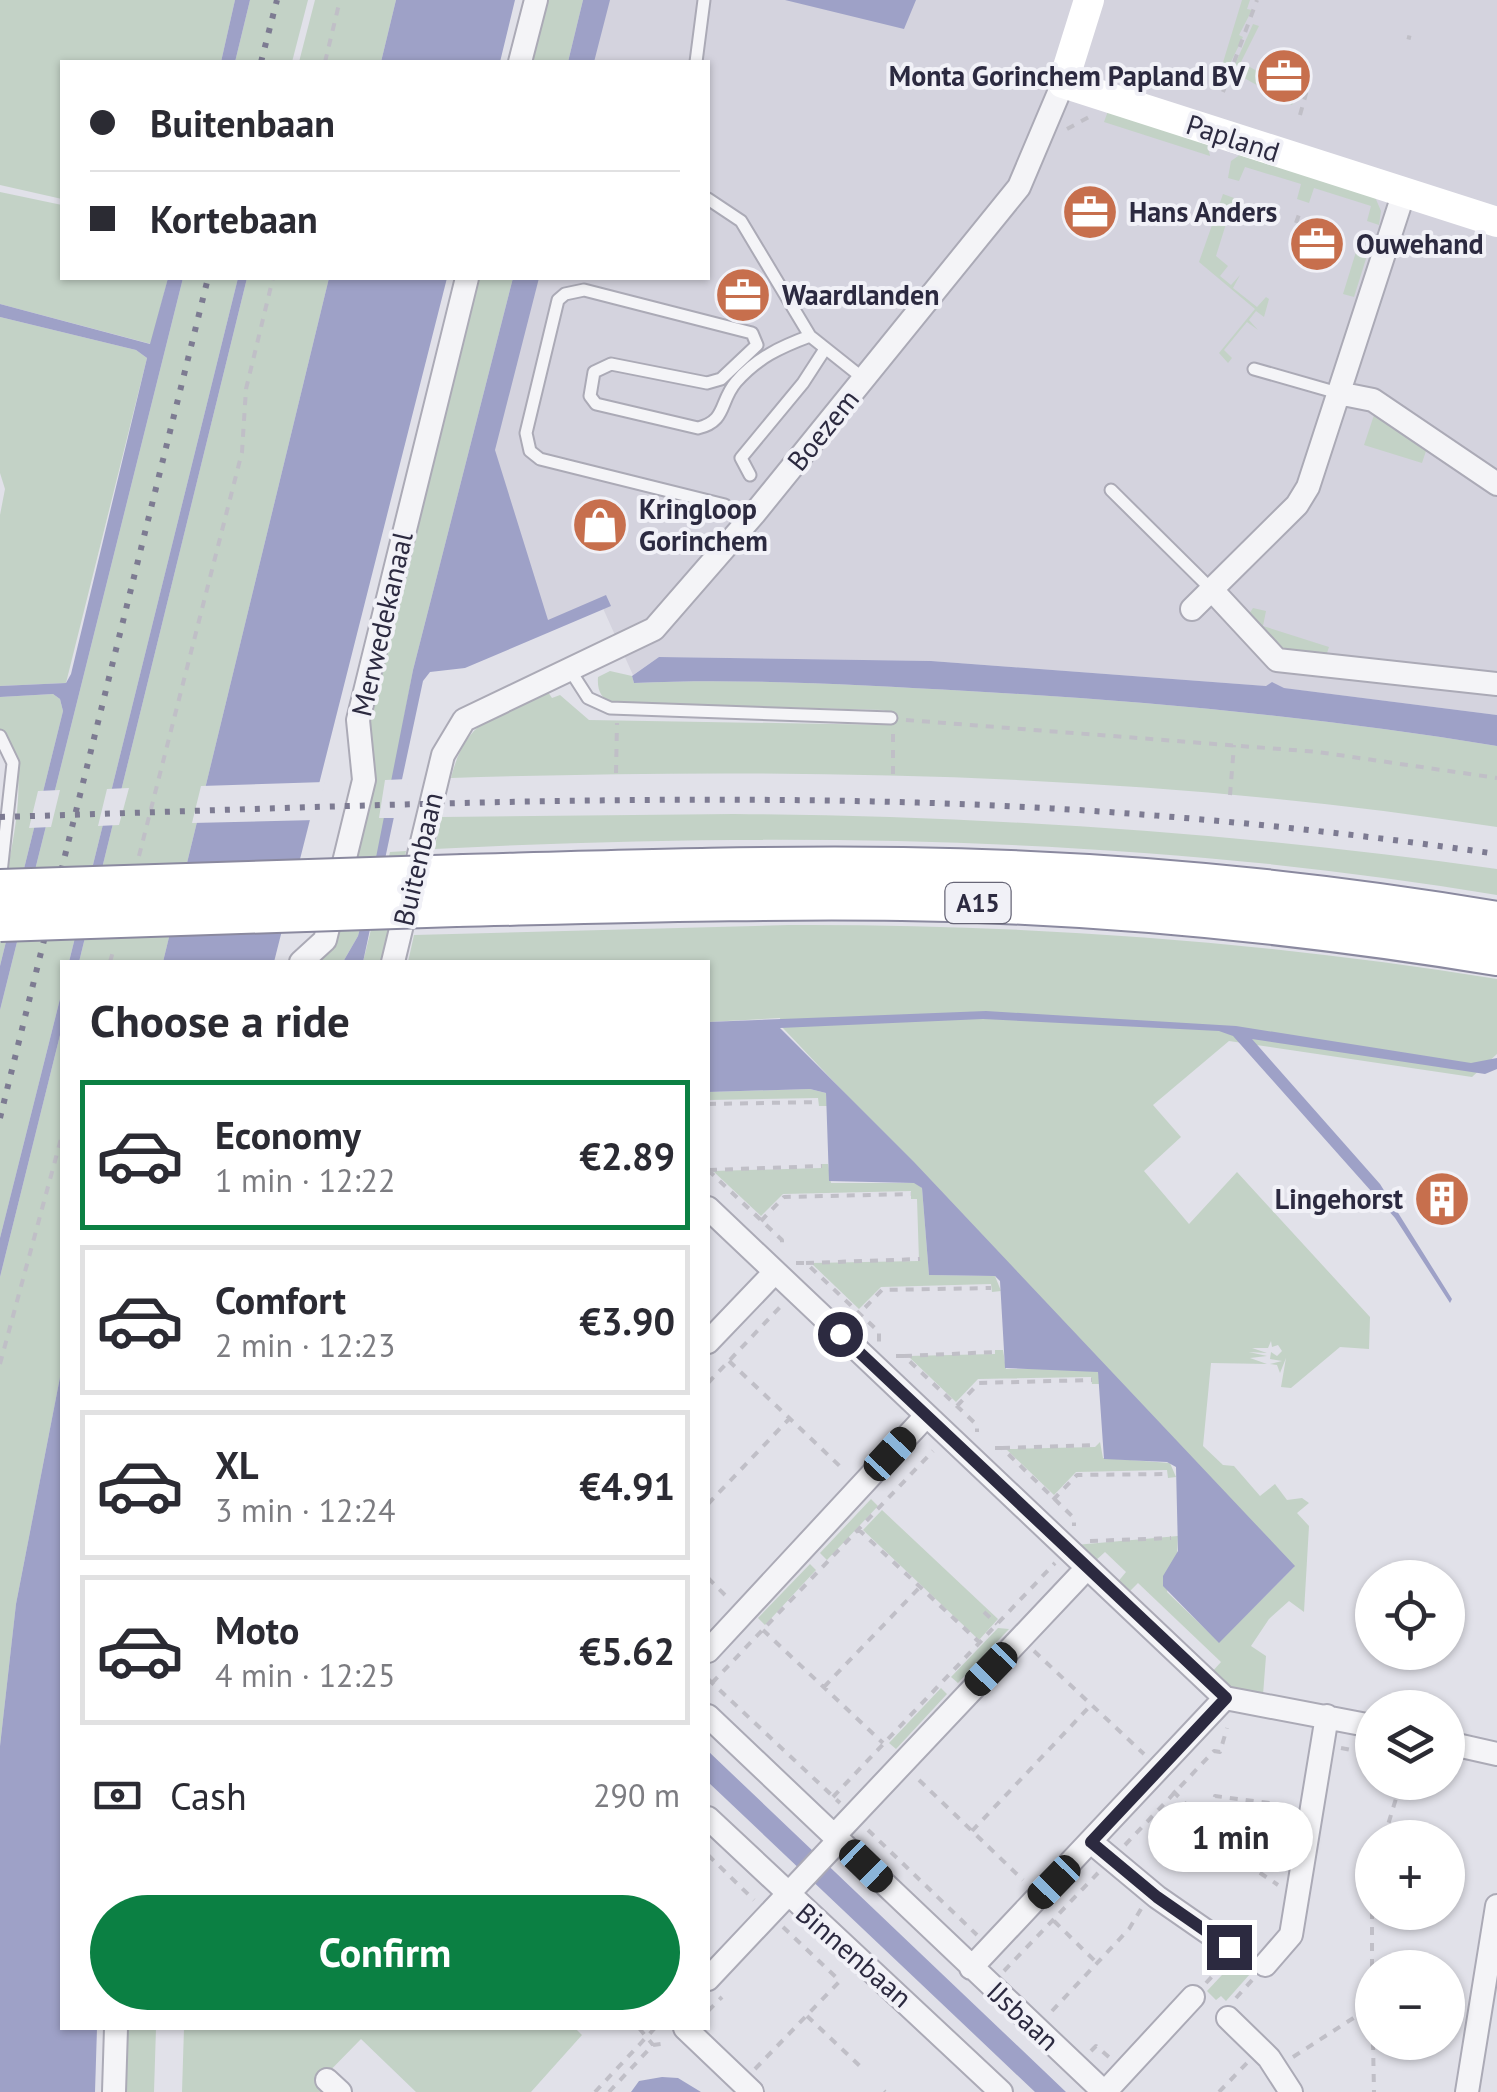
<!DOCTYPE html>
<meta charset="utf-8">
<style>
body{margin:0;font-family:"PT Sans",sans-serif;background:#f7f7f7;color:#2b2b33;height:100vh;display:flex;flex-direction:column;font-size:38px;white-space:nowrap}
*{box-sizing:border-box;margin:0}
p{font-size:32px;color:#7c7c81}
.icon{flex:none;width:55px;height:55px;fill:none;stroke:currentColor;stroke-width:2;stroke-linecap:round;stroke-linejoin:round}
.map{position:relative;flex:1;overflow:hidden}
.sheet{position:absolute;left:60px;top:960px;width:650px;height:1070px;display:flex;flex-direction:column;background:#fff;border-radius:0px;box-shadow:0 2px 8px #0004}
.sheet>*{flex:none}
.top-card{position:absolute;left:60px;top:60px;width:650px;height:220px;border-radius:0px;box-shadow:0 2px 8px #0004;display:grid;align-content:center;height:220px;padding:0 30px;background:#fff}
.buttons{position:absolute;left:1355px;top:1560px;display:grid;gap:20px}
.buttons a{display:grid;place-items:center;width:110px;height:110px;border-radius:50%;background:#fff;box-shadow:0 2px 8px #0004;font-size:50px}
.end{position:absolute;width:45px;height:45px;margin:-22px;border:12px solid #2c2a40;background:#fff;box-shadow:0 0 0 5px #fff}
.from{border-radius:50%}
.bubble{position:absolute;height:70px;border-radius:35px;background:#fff;box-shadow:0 2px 8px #0004;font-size:32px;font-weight:700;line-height:70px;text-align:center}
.car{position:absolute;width:30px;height:60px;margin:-30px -15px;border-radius:12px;box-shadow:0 0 8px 2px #0007;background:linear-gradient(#222 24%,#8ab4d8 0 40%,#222 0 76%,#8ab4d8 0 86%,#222 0)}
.top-card b{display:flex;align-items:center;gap:35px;height:95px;font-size:38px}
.top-card b+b{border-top:2px solid #e1e1e2}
.top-card i{width:25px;height:25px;background:#2b2b33}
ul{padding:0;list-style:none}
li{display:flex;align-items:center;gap:30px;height:150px;margin:0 20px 15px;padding:0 10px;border:5px solid #e1e1e2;border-radius:0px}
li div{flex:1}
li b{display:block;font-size:38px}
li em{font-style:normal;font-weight:700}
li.selected{border-color:#0b8043}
li>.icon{width:90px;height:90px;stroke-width:1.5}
h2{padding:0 30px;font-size:45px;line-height:120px}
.pay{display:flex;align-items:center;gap:25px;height:110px;padding:0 30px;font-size:38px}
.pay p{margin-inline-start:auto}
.button{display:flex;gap:20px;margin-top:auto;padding:20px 30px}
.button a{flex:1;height:115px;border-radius:60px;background:#0b8043;color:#fff;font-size:40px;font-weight:700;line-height:115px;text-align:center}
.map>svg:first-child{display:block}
.built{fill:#d4d3de}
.green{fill:#c3d2c6}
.water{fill:#9ea1c7}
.pier{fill:#e1e1e9}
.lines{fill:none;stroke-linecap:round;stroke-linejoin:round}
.lane-casing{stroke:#abaab6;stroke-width:15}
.street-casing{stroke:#abaab6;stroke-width:26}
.highway-casing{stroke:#8a899f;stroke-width:44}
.path{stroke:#c0bfc7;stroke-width:4;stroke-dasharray:8 8;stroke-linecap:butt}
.lane{stroke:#f4f4f7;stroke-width:11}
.street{stroke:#f4f4f7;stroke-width:22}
.secondary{stroke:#fff;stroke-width:30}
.highway{stroke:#fff;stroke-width:40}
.rail{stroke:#7d7b92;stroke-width:6;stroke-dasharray:5 10;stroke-linecap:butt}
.highway-bridge-casing{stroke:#8a899f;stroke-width:44;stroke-linecap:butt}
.highway-bridge{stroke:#fff;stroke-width:40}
.route{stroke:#2c2a40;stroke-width:12}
.labels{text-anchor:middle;stroke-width:8;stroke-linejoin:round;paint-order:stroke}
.shield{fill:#f1f1f7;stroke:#676677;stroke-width:2.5}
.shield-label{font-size:25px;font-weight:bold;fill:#2c2a40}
.poi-label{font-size:28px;font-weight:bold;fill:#2c2a40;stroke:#f1f1f7;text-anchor:start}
.street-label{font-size:28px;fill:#2c2a40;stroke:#f1f1f7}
</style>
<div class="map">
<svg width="1497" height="2092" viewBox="0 0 1497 2092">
<rect width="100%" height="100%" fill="#e1e1e9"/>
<path class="built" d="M598,0H1497V715L1283,688L1272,682L1266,686L931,661L659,657L633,675L601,604L541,632L481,455L527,278H708V62H582Z"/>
<path class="green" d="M0,0H235L221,62H62V199L0,185Z
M250,0H308L292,62H235Z
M315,0H396L381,62H299Z
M543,0H583L568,62H528Z
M1242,0H1250L1247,9L1252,10L1239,35L1243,37L1227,70L1221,69Z
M1253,24L1259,26L1241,62L1298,94L1292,105L1232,71Z
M1108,111L1207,143L1210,156L1104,122Z
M1241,154L1375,197L1381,211L1379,225L1367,221L1371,206L1314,188L1309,203L1297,199L1301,184L1245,167L1239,181L1228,178L1231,161Z
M0,192L62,205V278H168L151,344L0,304Z
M1223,194L1234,198L1216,256L1228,266L1220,276L1231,285L1240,275L1233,288L1257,307L1266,297L1269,299L1264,317L1256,311L1249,320L1258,330L1247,322L1224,350L1232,358L1228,363L1219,353L1255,309L1199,262Z
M1359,242L1370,246L1354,297L1343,294Z
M183,278H238L69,962H62V991L0,1238V1010Z
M247,278H329L163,962H79Z
M475,278H513L413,670L378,857L358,936L343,962H310Z
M0,317L136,350L147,358L66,683L0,686V515L5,489L0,473Z
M1375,412L1427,448L1422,463L1364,445Z
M1253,608L1266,611L1263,626L1329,647L1326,656L1283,650L1249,614Z
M610,671L632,676L634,683C745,678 858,685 968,691C1145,701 1322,717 1497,746V827C1151,773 799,767 451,778C466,718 496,715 548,692L552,698L560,695L589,720L891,725V713L883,710L613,703C601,699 597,690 598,677Z
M53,694L60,699L63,711L0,966C0,945 0,923 1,903C8,859 37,761 0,729V697Z
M734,814C989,816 1244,833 1497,869V895C1146,836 789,831 434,849L442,817Z
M406,851L382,962H363L390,852Z
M789,925C1027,924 1263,941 1497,979V1054L1472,1077L1229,1041L1153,1105L1181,1137L1144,1171L1189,1224L1237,1172L1370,1317L1369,1349L1340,1347L1291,1388L1281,1387L1286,1358L1280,1373L1277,1365L1270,1364L1282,1361L1270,1359L1271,1352L1277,1356L1282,1351L1278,1345L1272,1347L1271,1341L1268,1348H1252L1267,1353L1249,1352L1267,1356L1250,1358L1267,1364L1211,1363L1203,1446L1223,1465L1234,1466L1260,1496L1275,1484L1287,1500L1302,1498L1309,1503L1297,1513L1309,1526L1304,1612L1289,1601L1269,1619L1251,1646L1266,1656L1263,1695L1228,1686L1211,1673L1221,1662L1138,1583L1127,1594L1116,1584L1126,1572L1105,1552L1094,1562L1075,1545L1178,1536L1177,1557L1167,1592L1219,1642L1294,1567L781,1026L780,1018L708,1022V962H408L414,935Z
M62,1027V1367L16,1604L0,1746V1277Z
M810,1089L826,1093L827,1106H819L818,1098L708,1100V1092Z
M822,1164H828L831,1183H916L922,1188L929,1275L995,1276L1001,1291L992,1292L991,1284L881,1287L859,1309L811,1263L919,1261L917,1199H911V1191L783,1194L761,1216L713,1171L821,1168Z
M995,1350H1003L1006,1369L1089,1368L1098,1372L1100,1384H1092L1091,1377L978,1379L956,1402L908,1356L995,1354Z
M1100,1442L1103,1458L1170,1463L1176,1477L1168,1478L1167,1470L1076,1472L1054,1495L1006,1449L1095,1447Z
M871,1499L878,1506L827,1560L820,1553Z
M882,1510L998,1619L979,1640L863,1530Z
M810,1564L816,1570L765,1625L758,1618Z
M998,1628L1009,1629L958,1683L951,1677Z
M941,1688L947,1694L896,1749L889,1743Z
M1235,1961L1250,1974L1226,2001L1221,1996L1216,2000L1207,1991Z
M119,2028H156L154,2092H119Z
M184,2028H575L582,2035L531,2092H416L361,2039L317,2084L324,2092H182Z"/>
<path class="water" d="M235,0H250L235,62H221Z
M396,0H515L500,62H381Z
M583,0H610L594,62H568Z
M785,0H916L904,29Z
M168,278H183L0,1010V966L63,711L60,699L53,694L0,697V686L66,683L71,674L147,358L136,350L0,317V304L150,344Z
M238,278H247L79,962H69Z
M329,278H447L274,962H163Z
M513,278H539L495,450L548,620L606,595L611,606L465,668L430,672L423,681L363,962H343L358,936L368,898L413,670Z
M659,657L931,661L1266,686L1272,682L1284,688L1497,715V746C1322,717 1145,701 968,691C858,685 744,678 634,683L632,676Z
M62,991V1027L0,1277V1238Z
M986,1011L1236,1026L1471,1063L1497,1058V1069L1485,1074L1252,1039L1380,1184L1452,1299L1450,1303L1395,1218L1233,1036L1219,1031L983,1019L780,1028L914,1162L1295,1566L1219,1643L1163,1586V1576L1178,1551L1176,1467L1167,1462L1104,1459L1098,1372L1005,1368L1000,1281L995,1276L929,1275L922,1188L914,1183L829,1181L826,1093L810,1089L708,1092V1022Z
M62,1367V2028H97L95,2092H0V1746L16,1604Z
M708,1751L1066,2092H1035L708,1782Z
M662,2077L678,2078L701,2092H631L639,2081Z"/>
<path class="pier" d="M409,779L401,818H379L385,780Z
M325,782L316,820L192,823L201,786Z
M129,788L119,825L98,826L107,789Z
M60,790L51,827L29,828L38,791Z"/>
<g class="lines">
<g class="lane-casing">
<path id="lane" d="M696,62L704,0
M708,199L741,221L810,336L864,379
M1254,369L1338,393
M750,475L741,458L803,383L825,349
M1111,490L1212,590
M725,505L540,459L530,451L526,433L558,300L565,294L584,290L752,333L757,345L721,379L707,383L611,364L594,372L590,396L596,404L698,428C727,421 719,402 736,382C757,358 780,347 810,336
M570,670L588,698L610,708L891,718
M0,736L13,763L0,882"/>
</g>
<g class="street-casing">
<path id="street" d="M520,62L536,0
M1338,393L1373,400L1497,484
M1212,590L1277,660L1497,684
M1192,609L1297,505L1308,487L1404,192
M301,962L325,940L364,780L358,720L467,278
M393,962L443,755L464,720L654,629L754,514L1019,187L1063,83
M708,1208L1225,1698
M708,1342L775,1272
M708,1651L926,1416
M708,1716L1104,2092
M1448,1743L1497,1754
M708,1818L1001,2092
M834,1836L1086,1569
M1091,1842L1157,1897L1229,1947
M1265,1965L1291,1935L1327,1716
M971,1968L1225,1698L1372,1726
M708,1979L839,1840
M1228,2018L1269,2058L1291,2092
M685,2028L752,2092
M327,2080L340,2092
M114,2092L116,2028
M1105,2092L1193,1997
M1467,2092L1497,1906"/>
</g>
<g class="highway-casing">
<path id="highway" d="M464,875C610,871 756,866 903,868C1100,871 1302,889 1497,922
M456,906C605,903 754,898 902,900C1101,903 1301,923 1497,955"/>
</g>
<path class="path" d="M1407,37L1411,38
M325,62L340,0
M1223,92L1257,0
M1300,115L1307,90
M1067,129L1089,117
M1296,223L1301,209
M906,720L1318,752L1497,778
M616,773L617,723
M893,774V734
M1230,795L1234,745
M139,856L242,452L246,389L273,278
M110,962L114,948
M708,1104L819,1102
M708,1170L782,1240V1248
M709,1170L822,1166
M761,1221L784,1197L911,1194
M796,1263H806L879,1332V1342
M806,1263L920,1259
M854,1319L882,1290L991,1288
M896,1356H904L977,1425V1432
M904,1356L995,1352
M729,1361L845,1471
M0,1364L62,1135
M708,1383L780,1307
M957,1406L979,1383L1092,1380
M995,1448H1002L1074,1518V1526
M1002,1448L1095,1445
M1053,1500L1077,1475L1167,1474
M708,1504L789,1419
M858,1529L979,1642
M1090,1541L1171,1538
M708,1578L729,1599
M984,1612L997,1624
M763,1630L883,1743
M1034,1651L1144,1754
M708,1679L840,1803
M712,1683L933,1451
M824,1687L920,1587
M1341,1748L1372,1754
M919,1780L1023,1880
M1173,1791L1207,1826L1211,1823L1215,1796L1293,1806
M833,1797L1055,1563
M868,1830L977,1935
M972,1831L1091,1705
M1384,1838L1401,1782
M1125,1845L1214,1751L1220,1752L1227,1728
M1220,1846L1278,1885
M708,1855L754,1900
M1372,1911V1999
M1054,1921L1097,1963
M783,1927L840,1981
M1004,1971L1098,1873
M1206,1983L1220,1968
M1236,1998L1253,1979
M708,2011L722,1997
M1052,2011L1129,1929L1141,1909
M807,2016L862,2068
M639,2028L653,2045
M1373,2042L1374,2092
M1091,2051L1096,2046L1110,2058
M1293,2057L1372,2006
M755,2069L842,1979
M884,2091L885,2092
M595,2092L655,2028
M609,2092L653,2045L668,2043
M1219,2092L1247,2063"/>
<use href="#lane" class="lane"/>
<use href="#street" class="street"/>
<path class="secondary" d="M1089,0L1063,83L1497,222"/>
<use href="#highway" class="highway"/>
<path class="rail" d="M261,62L277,0
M0,817C310,808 621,793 931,803C1121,809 1310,827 1497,854
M0,1118L208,278"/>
<g class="highway-bridge-casing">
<path id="highway-bridge" d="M0,890L464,875
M0,921L456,906"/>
</g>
<use href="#highway-bridge" class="highway-bridge"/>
</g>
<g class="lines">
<path class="route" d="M840,1334L1226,1698L1091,1842L1157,1897L1229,1947"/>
</g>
<defs>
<g id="office-disc" transform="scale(2.875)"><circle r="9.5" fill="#c76f4d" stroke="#f1f1f7"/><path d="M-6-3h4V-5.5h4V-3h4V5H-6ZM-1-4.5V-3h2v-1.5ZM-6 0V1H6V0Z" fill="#fff"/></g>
<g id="shop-disc" transform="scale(2.875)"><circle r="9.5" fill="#c76f4d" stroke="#f1f1f7"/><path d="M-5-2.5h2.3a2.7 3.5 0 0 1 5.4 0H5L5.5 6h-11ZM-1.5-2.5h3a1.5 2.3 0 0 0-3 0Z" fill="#fff"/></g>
<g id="building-disc" transform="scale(2.875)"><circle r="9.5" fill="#c76f4d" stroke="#f1f1f7"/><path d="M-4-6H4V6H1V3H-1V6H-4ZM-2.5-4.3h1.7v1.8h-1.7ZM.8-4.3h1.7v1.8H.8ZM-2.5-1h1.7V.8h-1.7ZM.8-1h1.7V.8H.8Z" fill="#fff"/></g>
</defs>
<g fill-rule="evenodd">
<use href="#office-disc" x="1284" y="76"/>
<use href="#office-disc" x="1090" y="212"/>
<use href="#office-disc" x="1317" y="244"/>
<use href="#office-disc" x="743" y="295"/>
<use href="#shop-disc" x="600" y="525"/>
<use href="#building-disc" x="1442" y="1199"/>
</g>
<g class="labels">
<rect class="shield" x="945.5" y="883" width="65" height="40" rx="8"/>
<g class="shield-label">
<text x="978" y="912">A15</text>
</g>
<g class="poi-label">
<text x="1245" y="86" text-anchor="end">Monta Gorinchem Papland BV</text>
<text x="1129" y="222">Hans Anders</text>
<text x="1356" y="254">Ouwehand</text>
<text x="782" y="305">Waardlanden</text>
<text x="639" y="519">Kringloop<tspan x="639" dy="32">Gorinchem</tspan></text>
<text x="1403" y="1209" text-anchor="end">Lingehorst</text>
</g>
<g class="street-label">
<text transform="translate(1233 138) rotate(18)" y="10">Papland</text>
<text transform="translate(823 430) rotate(-51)" y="10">Boezem</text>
<text transform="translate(382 624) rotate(-77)" y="10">Merwedekanaal</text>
<text transform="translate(418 859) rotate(-77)" y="10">Buitenbaan</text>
<text transform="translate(854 1955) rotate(41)" y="10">Binnenbaan</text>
<text transform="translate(1023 2016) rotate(43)" y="10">IJsbaan</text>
</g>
</g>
</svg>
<div class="buttons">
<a><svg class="icon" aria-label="locate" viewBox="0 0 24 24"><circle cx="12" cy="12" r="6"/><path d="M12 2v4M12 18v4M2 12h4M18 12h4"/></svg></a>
<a><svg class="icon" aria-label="layers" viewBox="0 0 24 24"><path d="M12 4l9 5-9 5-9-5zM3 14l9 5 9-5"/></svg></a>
<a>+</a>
<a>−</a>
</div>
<i class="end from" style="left:840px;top:1334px"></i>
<i class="end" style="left:1229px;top:1947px"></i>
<div class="bubble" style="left:1148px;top:1802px;width:165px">1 min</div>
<i class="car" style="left:890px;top:1454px;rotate:43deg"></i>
<i class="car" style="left:991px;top:1669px;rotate:224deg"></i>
<i class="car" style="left:866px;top:1866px;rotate:134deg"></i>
<i class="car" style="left:1054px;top:1882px;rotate:224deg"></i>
<div class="top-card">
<b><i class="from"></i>Buitenbaan</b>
<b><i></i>Kortebaan</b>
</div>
<section class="sheet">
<h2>Choose a ride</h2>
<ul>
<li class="selected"><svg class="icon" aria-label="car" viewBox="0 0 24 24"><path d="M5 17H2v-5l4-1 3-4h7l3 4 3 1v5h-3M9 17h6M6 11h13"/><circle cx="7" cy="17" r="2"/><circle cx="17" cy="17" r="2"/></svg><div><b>Economy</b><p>1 min · 12:22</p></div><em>€2.89</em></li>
<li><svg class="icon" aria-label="car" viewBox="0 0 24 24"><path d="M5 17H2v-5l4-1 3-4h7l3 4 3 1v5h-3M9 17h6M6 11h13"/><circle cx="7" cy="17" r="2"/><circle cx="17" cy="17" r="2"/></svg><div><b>Comfort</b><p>2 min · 12:23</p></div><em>€3.90</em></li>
<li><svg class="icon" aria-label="car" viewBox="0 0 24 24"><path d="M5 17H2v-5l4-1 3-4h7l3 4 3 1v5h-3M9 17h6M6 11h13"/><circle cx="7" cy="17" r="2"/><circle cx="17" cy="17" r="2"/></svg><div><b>XL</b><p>3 min · 12:24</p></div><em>€4.91</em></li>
<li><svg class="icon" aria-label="car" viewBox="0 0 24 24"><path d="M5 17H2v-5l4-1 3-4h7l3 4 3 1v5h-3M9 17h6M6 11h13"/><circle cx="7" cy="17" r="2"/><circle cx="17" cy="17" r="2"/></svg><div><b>Moto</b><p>4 min · 12:25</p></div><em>€5.62</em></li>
</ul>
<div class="pay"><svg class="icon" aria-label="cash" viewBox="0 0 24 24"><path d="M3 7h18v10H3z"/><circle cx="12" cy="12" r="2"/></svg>Cash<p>290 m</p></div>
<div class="button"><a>Confirm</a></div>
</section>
</div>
